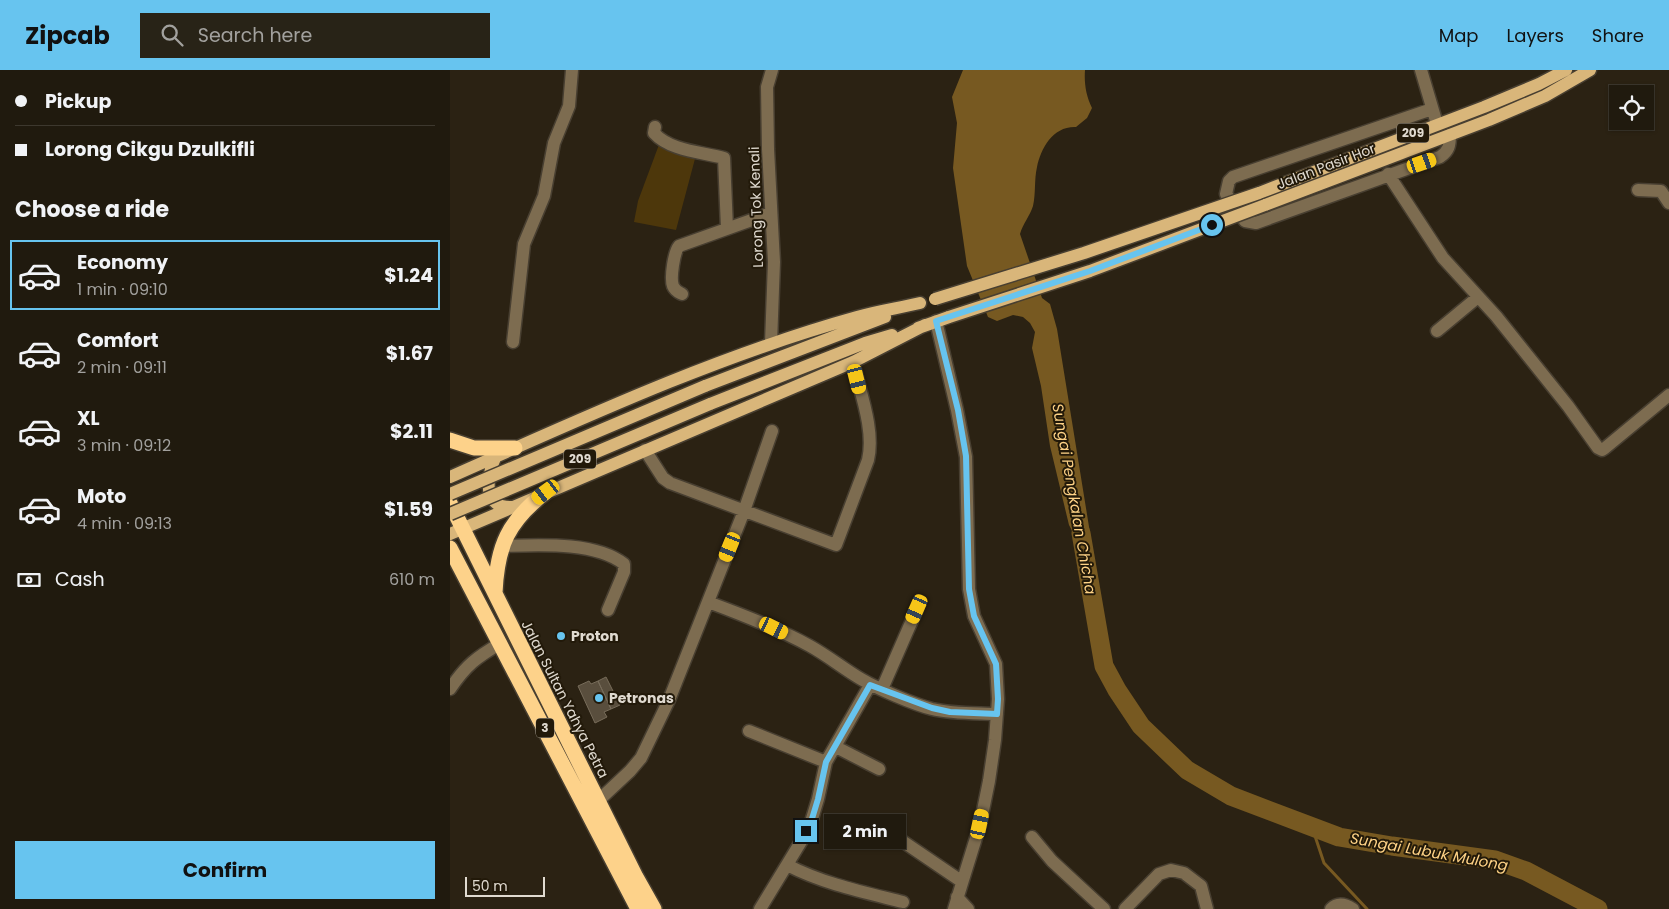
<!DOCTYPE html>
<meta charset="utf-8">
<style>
body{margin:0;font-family:Poppins,sans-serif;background:#282317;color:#f1f3f6;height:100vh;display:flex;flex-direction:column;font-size:19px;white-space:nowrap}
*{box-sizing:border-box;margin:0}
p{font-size:16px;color:#a2a19e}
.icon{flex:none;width:28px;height:28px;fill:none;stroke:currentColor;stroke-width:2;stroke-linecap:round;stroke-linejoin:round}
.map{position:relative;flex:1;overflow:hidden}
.side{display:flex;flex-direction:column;background:#201a0e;width:450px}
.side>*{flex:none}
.top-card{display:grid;align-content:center;height:110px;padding:0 15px;background:#201a0e}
.tools{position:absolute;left:1159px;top:15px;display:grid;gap:10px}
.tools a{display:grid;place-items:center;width:45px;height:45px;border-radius:0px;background:#201a0e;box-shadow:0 1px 4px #0004,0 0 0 1px #3d382e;font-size:25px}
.scale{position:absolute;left:15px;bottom:12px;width:80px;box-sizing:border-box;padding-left:5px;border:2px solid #e0dad0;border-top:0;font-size:14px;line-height:18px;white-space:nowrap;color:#e0dad0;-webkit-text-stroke:4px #221909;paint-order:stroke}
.end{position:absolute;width:22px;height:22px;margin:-11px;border:6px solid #67c4ef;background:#111;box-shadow:0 0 0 2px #111}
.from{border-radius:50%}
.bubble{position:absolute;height:35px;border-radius:0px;background:#201a0e;box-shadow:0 1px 4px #0004,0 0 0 1px #3d382e;font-size:16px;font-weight:700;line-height:35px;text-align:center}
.car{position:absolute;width:15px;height:30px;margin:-15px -8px;border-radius:6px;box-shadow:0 0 4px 1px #0007;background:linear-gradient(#f5c518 24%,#345 0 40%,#f5c518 0 76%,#345 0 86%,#f5c518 0)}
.top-card b{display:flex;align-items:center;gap:18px;height:48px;font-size:19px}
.top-card b+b{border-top:1px solid #3d382e}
.top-card i{width:12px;height:12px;background:#f1f3f6}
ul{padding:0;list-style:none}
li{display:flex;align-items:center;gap:15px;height:70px;margin:0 10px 8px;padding:0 5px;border:2px solid transparent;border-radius:0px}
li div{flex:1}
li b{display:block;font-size:19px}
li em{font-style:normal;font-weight:700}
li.current{border-color:#67c4ef}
li>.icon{width:45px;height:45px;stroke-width:1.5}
h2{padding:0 15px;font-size:22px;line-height:60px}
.pay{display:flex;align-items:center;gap:12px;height:55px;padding:0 15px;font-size:19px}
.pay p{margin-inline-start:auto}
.cta{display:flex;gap:10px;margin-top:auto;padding:10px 15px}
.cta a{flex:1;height:58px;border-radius:0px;background:#67c4ef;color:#111;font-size:20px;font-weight:700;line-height:58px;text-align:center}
header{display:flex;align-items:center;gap:30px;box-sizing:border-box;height:70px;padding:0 25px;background:#67c4ef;color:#111}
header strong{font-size:24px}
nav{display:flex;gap:28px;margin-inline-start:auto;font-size:18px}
.search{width:350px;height:45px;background:#282317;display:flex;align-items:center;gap:12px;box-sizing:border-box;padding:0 18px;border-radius:0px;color:#a2a19e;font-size:19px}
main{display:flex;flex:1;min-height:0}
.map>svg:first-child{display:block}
.green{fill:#4d370b}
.water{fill:#775921}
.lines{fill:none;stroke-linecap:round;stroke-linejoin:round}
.stream{stroke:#775921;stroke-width:3}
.river{stroke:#775921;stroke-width:19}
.building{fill:#594e3d;stroke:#776c5a}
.minor-casing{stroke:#483f31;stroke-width:15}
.major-casing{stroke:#483f31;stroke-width:15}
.highway-casing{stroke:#483f31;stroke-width:18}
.minor{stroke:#7d6c50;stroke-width:12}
.major{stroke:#d9b67a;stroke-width:12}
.highway{stroke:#fdd28a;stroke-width:15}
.major-bridge-casing{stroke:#483f31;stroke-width:15;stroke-linecap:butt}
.major-bridge{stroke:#d9b67a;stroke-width:12}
.route{stroke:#67c4ef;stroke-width:6}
.poi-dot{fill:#67c4ef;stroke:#221909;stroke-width:2}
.labels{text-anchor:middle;stroke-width:4;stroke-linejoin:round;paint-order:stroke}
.shield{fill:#221909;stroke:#a7a094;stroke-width:1}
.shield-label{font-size:12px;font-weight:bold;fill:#e0dad0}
.street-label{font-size:14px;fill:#e0dad0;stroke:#221909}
.poi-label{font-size:14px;font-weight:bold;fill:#e0dad0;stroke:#221909;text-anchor:start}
.water-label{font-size:15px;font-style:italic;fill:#fed286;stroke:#221909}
</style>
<header>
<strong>Zipcab</strong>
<div class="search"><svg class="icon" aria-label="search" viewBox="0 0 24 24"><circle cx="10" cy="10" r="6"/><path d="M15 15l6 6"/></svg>Search here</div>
<nav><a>Map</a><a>Layers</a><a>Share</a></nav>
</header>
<main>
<section class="side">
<div class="top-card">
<b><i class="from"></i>Pickup</b>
<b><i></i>Lorong Cikgu Dzulkifli</b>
</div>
<h2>Choose a ride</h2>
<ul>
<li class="current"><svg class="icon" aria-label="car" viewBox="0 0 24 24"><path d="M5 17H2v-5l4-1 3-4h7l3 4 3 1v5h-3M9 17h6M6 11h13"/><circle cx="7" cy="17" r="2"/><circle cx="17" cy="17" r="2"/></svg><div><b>Economy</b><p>1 min · 09:10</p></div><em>$1.24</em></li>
<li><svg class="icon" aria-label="car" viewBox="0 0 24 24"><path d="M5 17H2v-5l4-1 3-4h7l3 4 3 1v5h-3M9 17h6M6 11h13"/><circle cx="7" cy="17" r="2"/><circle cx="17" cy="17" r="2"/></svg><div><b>Comfort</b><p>2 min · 09:11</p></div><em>$1.67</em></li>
<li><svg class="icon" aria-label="car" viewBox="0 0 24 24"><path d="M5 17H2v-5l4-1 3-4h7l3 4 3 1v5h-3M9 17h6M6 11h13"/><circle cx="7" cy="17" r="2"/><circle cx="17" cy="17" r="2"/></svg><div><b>XL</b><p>3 min · 09:12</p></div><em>$2.11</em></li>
<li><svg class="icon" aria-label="car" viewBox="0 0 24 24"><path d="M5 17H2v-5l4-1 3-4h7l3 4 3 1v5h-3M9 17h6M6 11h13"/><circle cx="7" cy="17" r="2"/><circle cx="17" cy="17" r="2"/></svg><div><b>Moto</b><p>4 min · 09:13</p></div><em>$1.59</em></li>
</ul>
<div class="pay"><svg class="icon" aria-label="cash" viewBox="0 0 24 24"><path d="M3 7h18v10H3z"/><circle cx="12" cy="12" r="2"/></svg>Cash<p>610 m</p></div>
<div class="cta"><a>Confirm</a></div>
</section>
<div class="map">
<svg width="1219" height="839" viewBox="0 0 1219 839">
<rect width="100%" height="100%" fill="#2b2213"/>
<path class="green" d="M210,72L246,85L226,160L184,152L188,131Z"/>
<path class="water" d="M513,0H635C634,13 636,26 642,38L637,48L626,57C603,56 591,78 587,97C584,110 586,123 583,136C580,146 573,153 570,164L592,228L600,234L607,259L641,469L637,490L619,455L600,376L591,316L582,278L585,262L580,253L573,247L563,245L547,251L538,247L517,196L503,98L507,53L502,27Z"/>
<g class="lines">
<path class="stream" d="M862,757L874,793L917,839"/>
<path class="river" d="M631,463L654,596L667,620L691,656L737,700L781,726L889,767L942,776L1045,790L1076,801L1148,839"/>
</g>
<path class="building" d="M156,607L170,635L161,639L148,611Z
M139,611L141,614L148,611L161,639L154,642L157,647L145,653L128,616Z"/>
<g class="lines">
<g class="minor-casing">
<path id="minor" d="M971,0L987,54
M982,39L783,107L779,111L776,124L795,151L806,153L990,87C999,81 1000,75 1000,65
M205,57L204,63C220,81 252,82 274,88L277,158
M938,104L993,188L1046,246L1118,336L1148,378L1152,380L1155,378L1219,325
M1188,120L1211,121L1219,133
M232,224C228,222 225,221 223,216C220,208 224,182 229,176L321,143
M486,251L507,340L516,387L519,519L524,546L546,594L548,629L545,670L539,711L530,755L504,839
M987,261L1028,227
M63,272L74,174L94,126L104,73L119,36L122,0
M321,273L324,192L318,79L317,17L322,0
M195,380L213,408L220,413L386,475L418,390C425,360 410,322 403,292
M52,476C87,475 145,471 174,494V502L158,540
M258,532C293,545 327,558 360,576C378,586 394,599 411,609C428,619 463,634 482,639C503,644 526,643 547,644
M0,619C16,595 27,587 51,573
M432,619L467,539
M299,661L376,692
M386,677L429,699
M148,731L180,701L191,688L219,630L294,441L322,361
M436,760L511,811
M582,767L602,791L654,839
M337,795C374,814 413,822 453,832
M507,827L518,839
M310,839L352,770L361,752L368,729L376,692L420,615
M675,839L709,804L721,800L734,803L751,816L757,839
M881,839C888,832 895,834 903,839"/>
</g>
<g class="major-casing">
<path id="major" d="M809,123L1034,37L1089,14L1116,0
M815,135L1039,50L1095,26L1140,0
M468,258L499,247
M255,316L435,247
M260,334L415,273L442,265
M46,386C40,398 33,424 46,433C50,437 57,437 62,437
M0,407C133,348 267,286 407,247C427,241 449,238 470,233
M0,464L403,292L475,255"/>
</g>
<g class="highway-casing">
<path id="highway" d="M0,370L24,378H65
M0,433L186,807L204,839
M0,478L188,839
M45,523C47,476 58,451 96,422"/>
</g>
<use href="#minor" class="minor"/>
<use href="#major" class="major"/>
<use href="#highway" class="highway"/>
<g class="major-bridge-casing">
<path id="major-bridge" d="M485,229L634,183L809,123
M499,247L640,201L815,135
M0,424L255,316
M0,444L260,334"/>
</g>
<use href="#major-bridge" class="major-bridge"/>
</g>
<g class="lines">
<path class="route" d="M356,761L361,752L368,729L376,692L420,615L482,638L500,642L547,644L548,629L546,594L524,546L519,519L516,386L508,340L486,251L640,201L762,155"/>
</g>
<g class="poi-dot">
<circle cx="111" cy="566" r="5"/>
<circle cx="149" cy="628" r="5"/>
</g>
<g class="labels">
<g class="shield">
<rect x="947" y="53.5" width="32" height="19" rx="4"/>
<rect x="114" y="379.5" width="32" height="19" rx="4"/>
<rect x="86" y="648.5" width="18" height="19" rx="4"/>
</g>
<g class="shield-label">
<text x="963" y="67">209</text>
<text x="130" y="393">209</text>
<text x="95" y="662">3</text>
</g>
<g class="street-label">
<text transform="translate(876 96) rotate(-21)" y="5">Jalan Pasir Hor</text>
<text transform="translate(306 137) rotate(-92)" y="5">Lorong Tok Kenali</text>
<text transform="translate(115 629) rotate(63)" y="5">Jalan Sultan Yahya Petra</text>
</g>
<g class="poi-label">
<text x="121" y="571">Proton</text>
<text x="159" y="633">Petronas</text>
</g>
<g class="water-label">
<text transform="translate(624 429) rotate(80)" y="5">Sungai Pengkalan Chicha</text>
<text transform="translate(979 782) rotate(10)" y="5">Sungai Lubuk Mulong</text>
</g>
</g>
</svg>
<div class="tools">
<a><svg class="icon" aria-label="locate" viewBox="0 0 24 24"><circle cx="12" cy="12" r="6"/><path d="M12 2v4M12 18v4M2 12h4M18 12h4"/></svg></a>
</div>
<div class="scale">50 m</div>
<i class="end from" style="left:762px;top:155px"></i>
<i class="end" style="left:356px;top:761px"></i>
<div class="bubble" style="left:374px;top:744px;width:82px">2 min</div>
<i class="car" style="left:972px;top:93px;rotate:71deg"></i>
<i class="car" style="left:407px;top:309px;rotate:166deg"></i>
<i class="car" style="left:96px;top:422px;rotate:233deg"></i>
<i class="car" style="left:280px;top:477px;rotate:202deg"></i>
<i class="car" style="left:467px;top:539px;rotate:204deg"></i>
<i class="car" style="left:324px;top:558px;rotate:116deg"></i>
<i class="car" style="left:530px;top:754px;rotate:12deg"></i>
</div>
</main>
